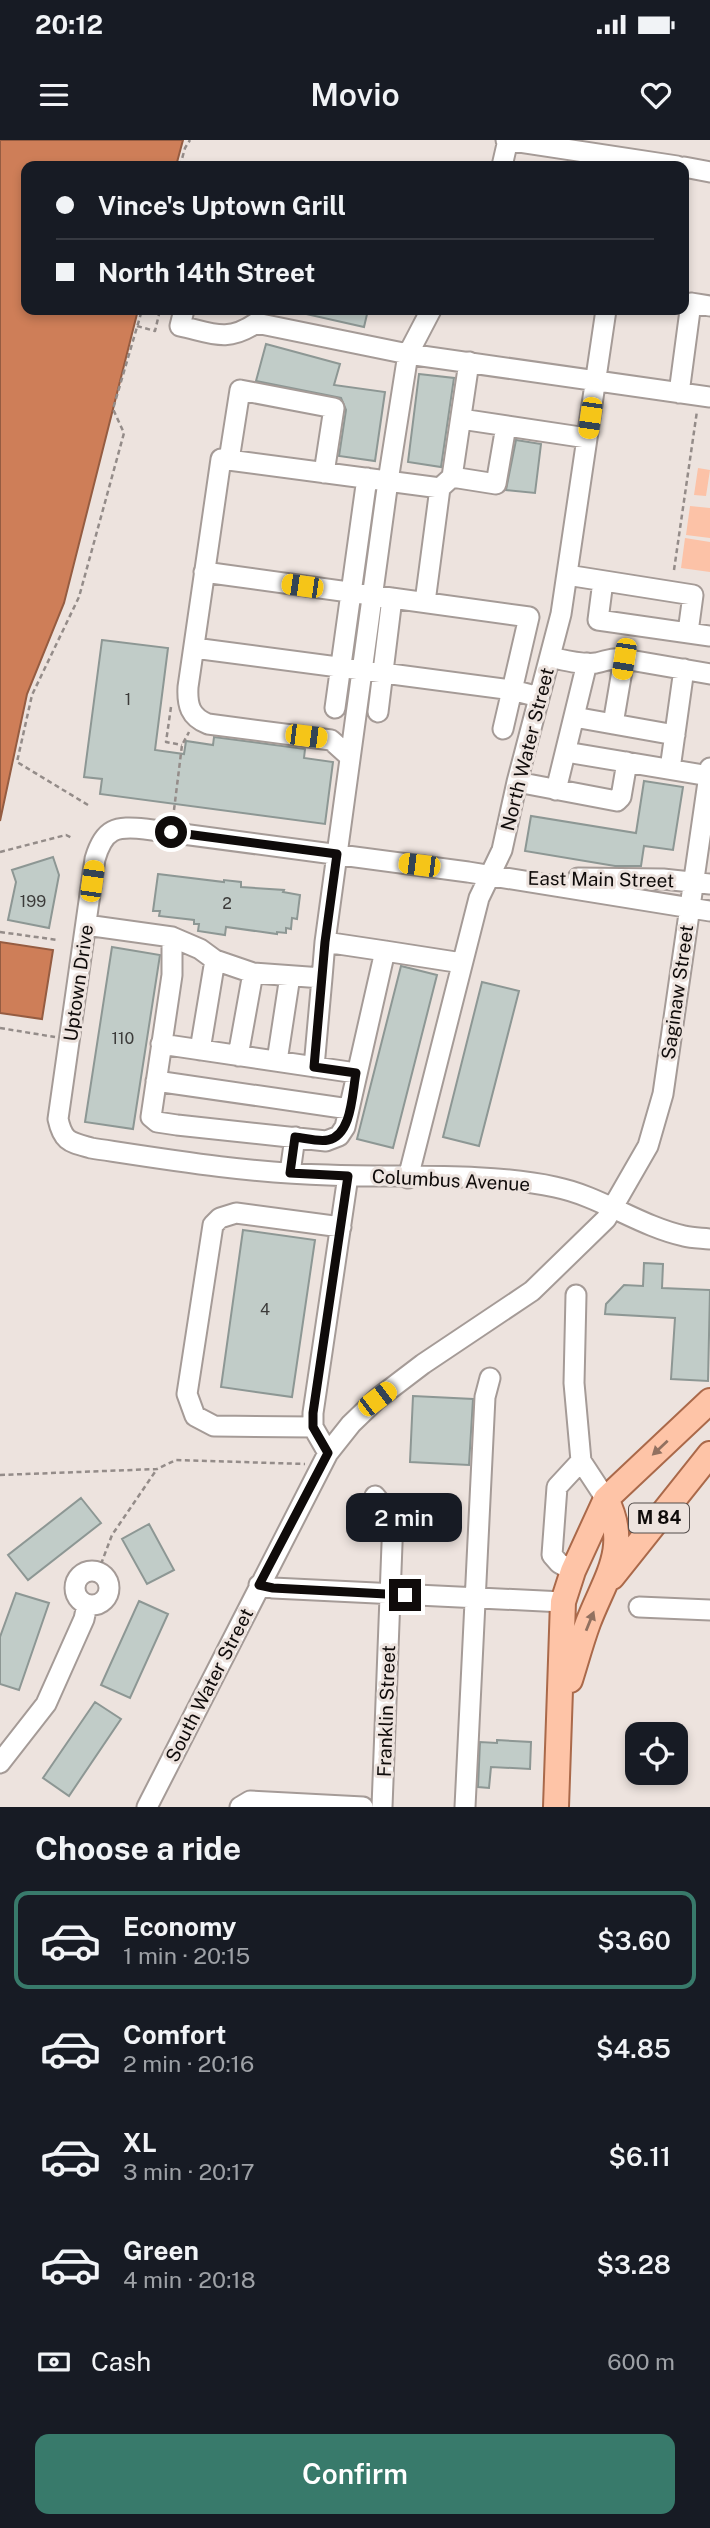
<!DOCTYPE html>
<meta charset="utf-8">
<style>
body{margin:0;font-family:"Public Sans",sans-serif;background:#242831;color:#f1f3f6;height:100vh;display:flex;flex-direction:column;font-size:26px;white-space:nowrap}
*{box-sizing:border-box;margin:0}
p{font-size:23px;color:#9ea1a6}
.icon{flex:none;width:38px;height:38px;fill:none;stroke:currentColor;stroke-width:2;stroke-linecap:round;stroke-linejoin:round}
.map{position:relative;height:1667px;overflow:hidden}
.sheet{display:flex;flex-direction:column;background:#171b24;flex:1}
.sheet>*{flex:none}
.banner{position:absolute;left:21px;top:21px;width:668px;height:154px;border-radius:14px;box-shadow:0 4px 10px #0003;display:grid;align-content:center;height:154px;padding:0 35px;background:#171b24}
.buttons{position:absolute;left:625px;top:1582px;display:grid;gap:14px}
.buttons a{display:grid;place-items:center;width:63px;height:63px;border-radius:14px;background:#171b24;box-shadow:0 4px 10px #0003;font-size:35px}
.end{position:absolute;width:32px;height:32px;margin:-16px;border:9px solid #0f0b0a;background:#fff;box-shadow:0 0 0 4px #fff}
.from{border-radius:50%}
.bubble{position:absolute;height:49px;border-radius:14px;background:#171b24;box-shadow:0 4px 10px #0003;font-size:23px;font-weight:600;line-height:49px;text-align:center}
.car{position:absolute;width:21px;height:42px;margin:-21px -10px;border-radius:9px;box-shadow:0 0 5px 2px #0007;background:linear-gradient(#f5c518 24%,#345 0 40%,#f5c518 0 76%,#345 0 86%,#f5c518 0)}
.banner b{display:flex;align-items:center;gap:24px;height:66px;font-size:26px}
.banner b+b{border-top:2px solid #363941}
.banner i{width:18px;height:18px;background:#f1f3f6}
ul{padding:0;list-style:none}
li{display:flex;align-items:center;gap:21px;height:98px;margin:0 14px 10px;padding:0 21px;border:4px solid transparent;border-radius:14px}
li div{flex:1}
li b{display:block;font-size:26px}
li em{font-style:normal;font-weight:600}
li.on{border-color:#387a6b}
li>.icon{width:63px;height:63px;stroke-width:1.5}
h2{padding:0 35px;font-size:32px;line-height:84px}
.pay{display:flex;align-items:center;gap:18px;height:77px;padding:0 35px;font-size:26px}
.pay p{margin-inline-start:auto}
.button{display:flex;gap:14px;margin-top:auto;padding:14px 35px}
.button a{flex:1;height:80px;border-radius:14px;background:#387a6b;color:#fff;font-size:28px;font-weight:600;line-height:80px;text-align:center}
.status{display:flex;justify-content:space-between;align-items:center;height:49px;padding:0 35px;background:#171b24;direction:ltr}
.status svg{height:19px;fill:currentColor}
header{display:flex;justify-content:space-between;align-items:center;height:91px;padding:0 35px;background:#171b24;font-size:32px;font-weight:600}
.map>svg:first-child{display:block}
.green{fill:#fcc2a7}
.water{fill:#ce7e58;stroke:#955c41;stroke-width:2}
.building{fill:#c1ccc8;stroke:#8d9794;stroke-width:2}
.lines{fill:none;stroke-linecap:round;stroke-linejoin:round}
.minor-casing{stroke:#a59b97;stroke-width:23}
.major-casing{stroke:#aa694a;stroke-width:28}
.path{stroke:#948c89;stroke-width:2.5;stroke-dasharray:5 3.5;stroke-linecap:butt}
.minor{stroke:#fff;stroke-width:19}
.major{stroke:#fec4a7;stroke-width:24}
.oneway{fill:#927160}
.route{stroke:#0f0b0a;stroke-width:9}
.labels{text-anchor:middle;stroke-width:6;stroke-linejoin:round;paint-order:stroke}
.number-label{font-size:16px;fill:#3c3b3a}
.shield{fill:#ede3de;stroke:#524c4a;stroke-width:2}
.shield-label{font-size:18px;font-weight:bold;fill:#0f0b0a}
.street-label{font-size:19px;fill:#0f0b0a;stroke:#ede3de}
</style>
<div class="status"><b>20:12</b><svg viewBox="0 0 49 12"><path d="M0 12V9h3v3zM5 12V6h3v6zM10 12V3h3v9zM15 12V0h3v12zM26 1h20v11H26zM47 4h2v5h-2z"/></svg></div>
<header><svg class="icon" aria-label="menu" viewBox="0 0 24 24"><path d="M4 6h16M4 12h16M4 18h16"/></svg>Movio<svg class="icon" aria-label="heart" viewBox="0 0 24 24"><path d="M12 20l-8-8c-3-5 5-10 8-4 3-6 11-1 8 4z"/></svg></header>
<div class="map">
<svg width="710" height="1667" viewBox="0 0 710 1667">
<rect width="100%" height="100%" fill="#ede3de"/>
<path class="green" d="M698,328L710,330L706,356L694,355Z
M690,366L710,368V398L686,395Z
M685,398L710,402V432L681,428Z"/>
<path class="water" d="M0,0H183L176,26H26V170H138L64,463L27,554L0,681Z
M0,802L53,810L42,879L0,873Z"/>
<path class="building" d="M306,170H368L364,187L306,174Z
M266,204L340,224L334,245L385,252L375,321L339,316L346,270L341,258L256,241Z
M419,234L454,238L441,327L408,322Z
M516,300L541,304L535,353L506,350Z
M102,500L168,508L155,610L184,614L186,601L213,605L214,597L305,609L304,618L333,622L325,684L100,654L102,639L84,637Z
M644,641L683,647L673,710L644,706L641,726H615L525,711L531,676L636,693Z
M53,717L59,735L49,788L8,780L16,742L12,730Z
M158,734L224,742V740L241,742V747L284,750L283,752L300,755L297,779L292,778L291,789L286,788V793L277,792V794L226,787L225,795L198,791L199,784H194V780L159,776L160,771H153Z
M112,807L160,815L133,989L85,982Z
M401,826L437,835L393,1008L357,999Z
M482,842L519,851L479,1006L443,997Z
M243,1090L315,1100L292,1257L221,1247Z
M644,1123L663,1124L662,1148L710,1150L708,1241L671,1239L675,1178L605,1174L606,1164L624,1145L643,1146Z
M413,1256L473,1259L469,1325L410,1322Z
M81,1358L101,1383L28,1440L8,1415Z
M149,1384L174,1430L147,1444L122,1399Z
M16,1453L49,1463L19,1550L0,1544V1497Z
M139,1461L168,1474L130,1558L101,1545Z
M95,1562L121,1579L69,1656L43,1638Z
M497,1600L531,1602L530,1629L491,1627L489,1648L478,1647L480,1602L497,1603Z"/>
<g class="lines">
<g class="minor-casing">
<path id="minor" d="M506,0L677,26
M502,26L508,0
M684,27L710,32
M184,170L180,186C212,193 227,203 256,183L408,214L710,257
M679,253L691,163L710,166
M461,279L587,298
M229,320L240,250L334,268L324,333
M452,337L496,344L506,286
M440,348L452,337L469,222
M204,432L529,477L503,589
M567,435L693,455L688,492
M603,441L598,480L710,496
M194,508L512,550L539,557
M550,517C564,520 581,525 596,523C607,521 612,517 624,519L710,534
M335,568L367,338
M378,572L392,458
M574,577L675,595
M613,584L624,519
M566,612L709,636
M350,617L331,600L208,584C190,577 187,565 188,547L221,319L440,348L425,462
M670,629L684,529
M517,642L617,661L621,657L627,622
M556,650L587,523
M578,738L663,739L710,744
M710,771L468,732L145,689C116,686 104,688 95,719L58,979C63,1002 70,1002 91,1008C170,1020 248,1033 328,1035C400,1038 486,1032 555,1047C600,1056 639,1086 684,1096C692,1098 701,1098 710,1099
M86,785L172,797L200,809L215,820L253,833L322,838L325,802L388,341L408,214L431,170
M172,797V835L151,977L157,982L177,985L326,1001L339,996L345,987L385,811L325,802
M385,811L462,823
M161,904L356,933
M200,910L215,820
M238,916L253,833
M277,921L290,836
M314,927L322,838
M156,941L349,969
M290,1033L295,997
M408,1038L479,758L502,710L517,642L561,474L606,170
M576,1155L574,1243L581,1321L606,1359
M313,1287L214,1286L195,1276L187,1254L213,1085L220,1078L236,1073L341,1087
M328,1313L313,1287V1273L348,1036
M375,1356L393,1378L382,1667
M75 1448a17 17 0 1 1 34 0a17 17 0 1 1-34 0Z
M573,1431L559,1423L552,1415L557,1347L581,1321
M259,1445L273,1448L563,1462
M639,1467L710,1470
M0,1623L46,1564L84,1479L87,1465
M147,1667L328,1313L351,1284L377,1259L423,1224L532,1151L606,1079L648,1006L663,954L710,628
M240,1667L250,1661L363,1667
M465,1667L485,1257L490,1238"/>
</g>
<g class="major-casing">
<path id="major" d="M612,1437L710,1314
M570,1540C576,1521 581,1502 588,1483C605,1438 631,1408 606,1359
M556,1667L563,1462L573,1431L606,1359L710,1261"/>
</g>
<path class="path" d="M180,26L185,8L190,0
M137,186L155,191L160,170
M674,430L697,271
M171,567L166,602L182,605
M88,665L17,622L32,555L79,457L124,293L113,269L142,170
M174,670L182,605L189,592
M0,712L66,695L72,698
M0,792L58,800
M0,888L55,897
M0,1335L157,1329L176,1320L305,1324
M98,1432L112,1395L157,1329"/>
<use href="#minor" class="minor"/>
<use href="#major" class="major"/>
</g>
<defs><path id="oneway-solid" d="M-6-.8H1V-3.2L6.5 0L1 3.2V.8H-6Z" transform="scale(1.75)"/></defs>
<g class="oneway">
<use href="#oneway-solid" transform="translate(660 1308) rotate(137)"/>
<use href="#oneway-solid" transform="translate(590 1481) rotate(-68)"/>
</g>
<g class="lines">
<path class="route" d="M171,692L337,714L325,802L314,927L356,933C352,954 352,995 328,1000C318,1002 305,998 295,997L290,1033L348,1036L313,1273V1287L328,1313L259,1445L273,1448L405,1455"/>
</g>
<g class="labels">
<g class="number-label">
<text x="128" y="565">1</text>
<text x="33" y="767">199</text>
<text x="227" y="769">2</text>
<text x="123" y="904">110</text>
<text x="265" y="1175">4</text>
</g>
<rect class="shield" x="629" y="1363.5" width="60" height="29" rx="5"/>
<g class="shield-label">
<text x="659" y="1384">M 84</text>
</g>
<g class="street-label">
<text transform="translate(527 609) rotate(-76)" y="7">North Water Street</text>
<text transform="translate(601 739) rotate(1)" y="7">East Main Street</text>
<text transform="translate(78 843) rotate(-82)" y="7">Uptown Drive</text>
<text transform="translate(677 852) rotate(-82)" y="7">Saginaw Street</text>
<text transform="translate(451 1040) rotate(3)" y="7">Columbus Avenue</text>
<text transform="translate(209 1545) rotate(-63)" y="7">South Water Street</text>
<text transform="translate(386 1571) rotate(-88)" y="7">Franklin Street</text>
</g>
</g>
</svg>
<div class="buttons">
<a><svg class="icon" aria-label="locate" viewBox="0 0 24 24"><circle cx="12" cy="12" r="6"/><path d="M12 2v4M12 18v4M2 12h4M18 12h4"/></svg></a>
</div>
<i class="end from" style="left:171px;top:692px"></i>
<i class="end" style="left:405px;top:1455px"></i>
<div class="bubble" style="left:346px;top:1353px;width:116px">2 min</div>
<i class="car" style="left:590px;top:278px;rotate:188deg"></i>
<i class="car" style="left:302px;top:446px;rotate:278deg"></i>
<i class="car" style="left:624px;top:519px;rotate:189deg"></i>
<i class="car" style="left:306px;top:596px;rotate:97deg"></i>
<i class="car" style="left:419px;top:725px;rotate:277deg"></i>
<i class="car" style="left:92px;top:741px;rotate:8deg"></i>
<i class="car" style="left:377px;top:1259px;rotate:53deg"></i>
<div class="banner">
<b><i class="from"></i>Vince's Uptown Grill</b>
<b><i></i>North 14th Street</b>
</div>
</div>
<section class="sheet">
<h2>Choose a ride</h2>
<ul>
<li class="on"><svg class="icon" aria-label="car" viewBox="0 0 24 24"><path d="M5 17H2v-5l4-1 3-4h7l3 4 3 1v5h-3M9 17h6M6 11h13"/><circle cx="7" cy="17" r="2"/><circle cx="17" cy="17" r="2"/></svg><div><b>Economy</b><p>1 min · 20:15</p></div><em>$3.60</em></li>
<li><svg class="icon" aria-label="car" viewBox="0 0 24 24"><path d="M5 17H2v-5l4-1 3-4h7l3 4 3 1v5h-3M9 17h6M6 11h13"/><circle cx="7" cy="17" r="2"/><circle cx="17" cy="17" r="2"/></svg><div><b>Comfort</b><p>2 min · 20:16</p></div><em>$4.85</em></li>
<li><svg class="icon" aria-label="car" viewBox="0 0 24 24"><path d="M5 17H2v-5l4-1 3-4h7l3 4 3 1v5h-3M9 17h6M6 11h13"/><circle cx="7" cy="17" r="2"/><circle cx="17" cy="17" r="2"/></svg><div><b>XL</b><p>3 min · 20:17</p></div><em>$6.11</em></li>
<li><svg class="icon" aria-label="car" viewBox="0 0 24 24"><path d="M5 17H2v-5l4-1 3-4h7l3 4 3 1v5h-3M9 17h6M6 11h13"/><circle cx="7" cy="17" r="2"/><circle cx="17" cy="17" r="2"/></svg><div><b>Green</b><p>4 min · 20:18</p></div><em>$3.28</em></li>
</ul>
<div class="pay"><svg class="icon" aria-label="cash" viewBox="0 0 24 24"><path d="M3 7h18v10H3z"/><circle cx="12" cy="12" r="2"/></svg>Cash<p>600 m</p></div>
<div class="button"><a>Confirm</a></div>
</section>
